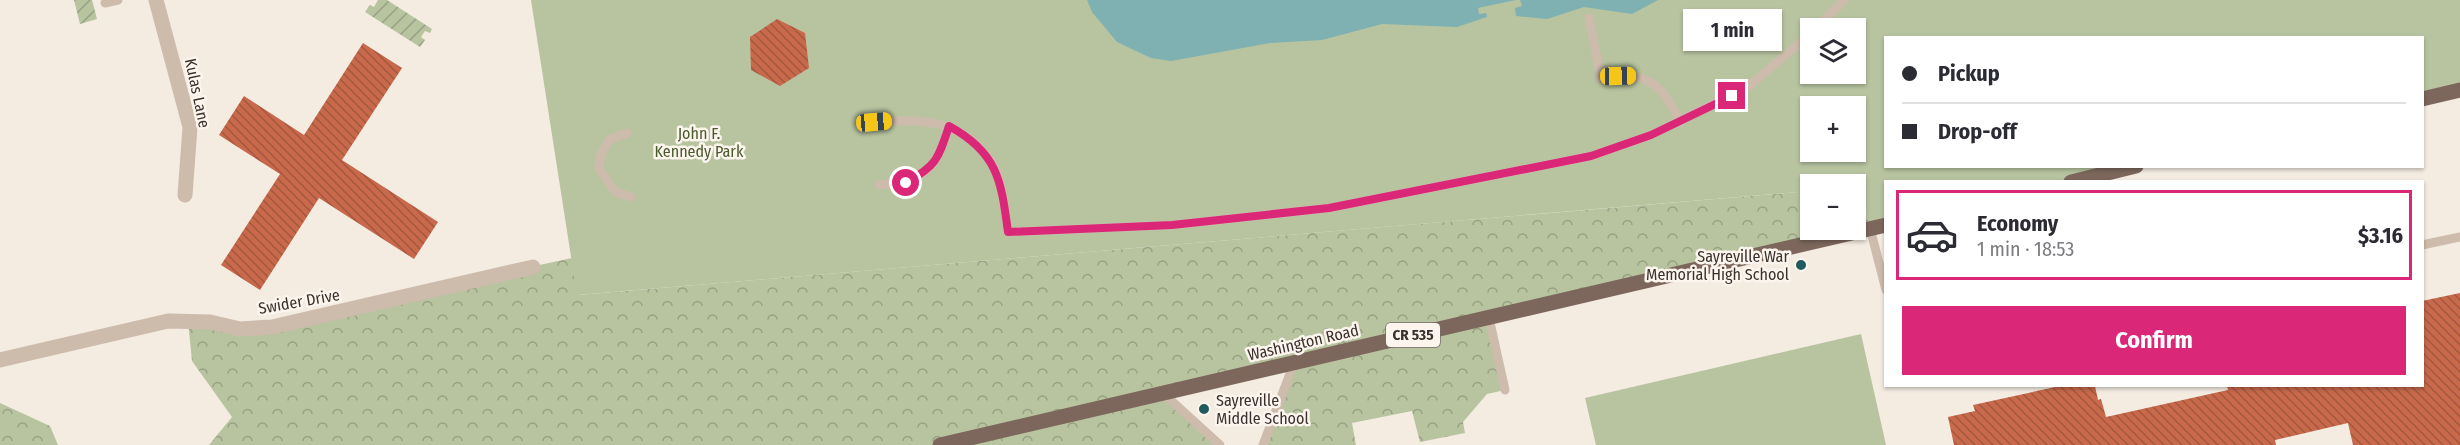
<!DOCTYPE html>
<meta charset="utf-8">
<style>
body{margin:0;font-family:"Fira Sans Condensed",sans-serif;background:#f2f2f3;color:#2b2b33;height:100vh;display:flex;flex-direction:column;font-size:22px;white-space:nowrap}
*{box-sizing:border-box;margin:0}
p{font-size:20px;color:#7c7c81}
.icon{flex:none;width:33px;height:33px;fill:none;stroke:currentColor;stroke-width:2;stroke-linecap:round;stroke-linejoin:round}
.map{position:relative;flex:1;overflow:hidden}
.side{position:absolute;left:1884px;top:180px;width:540px;height:207px;display:flex;flex-direction:column;background:#fff;border-radius:0px;box-shadow:0 2px 4px #0004}
.side>*{flex:none}
.banner{position:absolute;left:1884px;top:36px;width:540px;height:132px;border-radius:0px;box-shadow:0 2px 4px #0004;display:grid;align-content:center;height:132px;padding:0 18px;background:#fff}
.tools{position:absolute;left:1800px;top:18px;display:grid;gap:12px}
.tools a{display:grid;place-items:center;width:66px;height:66px;border-radius:0px;background:#fff;box-shadow:0 2px 4px #0004;font-size:30px}
.end{position:absolute;width:27px;height:27px;margin:-14px;border:8px solid #db2777;background:#fff;box-shadow:0 0 0 3px #fff}
.from{border-radius:50%}
.bubble{position:absolute;height:42px;border-radius:0px;background:#fff;box-shadow:0 2px 4px #0004;font-size:20px;font-weight:700;line-height:42px;text-align:center}
.car{position:absolute;width:18px;height:36px;margin:-18px -9px;border-radius:8px;box-shadow:0 0 4px 2px #0007;background:linear-gradient(#f5c518 24%,#345 0 40%,#f5c518 0 76%,#345 0 86%,#f5c518 0)}
.banner b{display:flex;align-items:center;gap:21px;height:57px;font-size:22px}
.banner b+b{border-top:2px solid #e1e1e2}
.banner i{width:15px;height:15px;background:#2b2b33}
ul{padding:10px 0 0;list-style:none}
li{display:flex;align-items:center;gap:18px;height:90px;margin:0 12px 9px;padding:0 6px;border:3px solid transparent;border-radius:0px}
li div{flex:1}
li b{display:block;font-size:22px}
li em{font-style:normal;font-weight:700}
li.selected{border-color:#db2777}
li>.icon{width:54px;height:54px;stroke-width:1.5}
.button{display:flex;gap:12px;margin-top:auto;padding:12px 18px}
.button a{flex:1;height:69px;border-radius:0px;background:#db2777;color:#fff;font-size:24px;font-weight:700;line-height:69px;text-align:center}
.map>svg:first-child{display:block}
.forest{fill:url(#forest-crowns)}
.park{fill:#b8c4a0;fill-rule:evenodd}
.garden{fill:url(#garden-furrows)}
.water{fill:#7fb0b2}
.building{fill:url(#building-back-hatch)}
.lines{fill:none;stroke-linecap:round;stroke-linejoin:round}
.service{stroke:#cdbbac;stroke-width:9}
.minor{stroke:#cdbbac;stroke-width:15}
.primary{stroke:#7d675c;stroke-width:15}
.route{stroke:#db2777;stroke-width:8}
.poi-dot{fill:#1f5a5e;stroke:#fbf5ee;stroke-width:2}
.labels{text-anchor:middle;stroke-width:5;stroke-linejoin:round;paint-order:stroke}
.shield{fill:#fbf5ee;stroke:#756b66;stroke-width:1.5}
.shield-label{font-size:15px;font-weight:bold;fill:#3b302b}
.street-label{font-size:16px;fill:#3b302b;stroke:#fbf5ee}
.park-label{font-size:16px;fill:#4a5a2e;stroke:#fbf5ee}
.poi-label{font-size:16px;fill:#3b302b;stroke:#fbf5ee;text-anchor:end}
</style>
<div class="map">
<svg width="2460" height="445" viewBox="0 0 2460 445">
<defs>
<pattern id="forest-crowns" width="20" height="18" patternUnits="userSpaceOnUse" patternTransform="scale(1.5)"><rect width="20" height="18" fill="#b8c4a0"/><path d="M2 6a3 3 0 1 1 6 0M12 15a3 3 0 1 1 6 0" fill="none" stroke="#97a083"/></pattern>
<pattern id="garden-furrows" width="10" height="10" patternUnits="userSpaceOnUse" patternTransform="scale(1.5)"><rect width="10" height="10" fill="#b8c4a0"/><path d="M-1 1l2-2M0 10L10 0M9 11l2-2" fill="none" stroke="#97a083"/></pattern>
<pattern id="building-back-hatch" width="6" height="6" patternUnits="userSpaceOnUse" patternTransform="scale(1.5)"><rect width="6" height="6" fill="#c8694b"/><path d="M-1 5l2 2M0 0l6 6M5-1l2 2" fill="none" stroke="#a4573f"/></pattern>
</defs>
<rect width="100%" height="100%" fill="#f4ebe1"/>
<path class="forest" d="M1856,187L1862,194L1870,228L1489,318L1505,390L1487,394L1463,422L1465,433L1420,442L1412,411L1352,423L1356,445H1263L1294,363L1165,394L1219,445H209L232,417L192,361L188,321L240,329L572,258L578,295L1810,191V230H1856Z
M0,403L50,426L58,445H0Z"/>
<path class="park" d="M531,0H2460V90L2423,99L2422,38H1886V166L2136,167L2071,181L1886,182L1885,225L1870,228L1862,194L1856,187V184H1810V191L577,295ZM1810,28H1856V74H1810ZM1810,106H1856V152H1810Z
M1861,334L1886,445H1596L1585,398Z"/>
<path class="garden" d="M74,0H92L97,19L80,24Z
M378,0H387L432,29L430,33L425,31L421,37L425,40L420,47L365,12L370,5L374,7Z"/>
<path class="water" d="M1087,0H1516L1478,8L1479,14L1486,13L1487,17L1457,27L1382,24L1322,40L1270,43L1171,61L1151,58L1117,42L1092,12Z
M1520,0H1658L1632,14L1584,7L1547,19L1516,16L1515,8L1522,6Z"/>
<path class="building" d="M777,19L805,33L809,68L780,86L751,70L750,37Z
M363,43L402,68L342,160L438,222L414,259L319,198L260,290L221,265L280,174L219,135L244,96L304,135Z
M2460,293V445H2353L2348,423L2275,440L2276,445H1954L1948,417L1975,411L1973,405L2060,386H2095L2098,400L2101,399L2106,417L2228,390L2227,386H2422V301Z"/>
<g class="lines">
<path class="service" d="M105,3L118,0
M1589,18L1601,79
M1816,28L1844,0
M1619,76C1658,75 1663,92 1681,122
M874,122C913,119 954,118 981,150C985,154 990,159 993,164C1003,185 1005,209 1008,232L1172,225L1329,208L1591,156L1651,135L1748,87L1810,34
M627,133L610,139L601,154L599,168L615,192L631,197
M879,185C927,181 934,170 949,126
M1870,228L1886,290
M2422,245L2460,237
M1489,318L1505,390
M1164,394L1220,445
M1263,445L1294,363"/>
<path class="minor" d="M156,0L190,127L185,195
M0,360L168,321L210,322L240,329L272,327L533,267"/>
<path class="primary" d="M2422,99L2460,90
M2071,182L2136,166
M940,445L1886,225"/>
</g>
<g class="lines">
<path class="route" d="M906,183C937,165 938,159 949,126C998,153 1001,180 1008,232L1172,225L1329,208L1591,156L1651,135L1732,96"/>
</g>
<g class="poi-dot">
<circle cx="1801" cy="265" r="6"/>
<circle cx="1204" cy="409" r="6"/>
</g>
<g class="labels">
<rect class="shield" x="1386" y="323" width="54" height="24" rx="4.5"/>
<g class="shield-label">
<text x="1413" y="340">CR 535</text>
</g>
<g class="street-label">
<text transform="translate(198 93) rotate(78)" y="6">Kulas Lane</text>
<text transform="translate(299 301) rotate(-10)" y="6">Swider Drive</text>
<text transform="translate(1303 342) rotate(-13)" y="6">Washington Road</text>
</g>
<g class="park-label">
<text x="699" y="139">John F.<tspan x="699" dy="18">Kennedy Park</tspan></text>
</g>
<g class="poi-label">
<text x="1789" y="262">Sayreville War<tspan x="1789" dy="18">Memorial High School</tspan></text>
<text x="1216" y="406" text-anchor="start">Sayreville<tspan x="1216" dy="18">Middle School</tspan></text>
</g>
</g>
</svg>
<div class="tools">
<a><svg class="icon" aria-label="layers" viewBox="0 0 24 24"><path d="M12 4l9 5-9 5-9-5zM3 14l9 5 9-5"/></svg></a>
<a>+</a>
<a>−</a>
</div>
<i class="end from" style="left:906px;top:183px"></i>
<i class="end" style="left:1732px;top:96px"></i>
<div class="bubble" style="left:1683px;top:9px;width:99px">1 min</div>
<i class="car" style="left:1618px;top:76px;rotate:89deg"></i>
<i class="car" style="left:874px;top:122px;rotate:85deg"></i>
<div class="banner">
<b><i class="from"></i>Pickup</b>
<b><i></i>Drop-off</b>
</div>
<section class="side">
<ul>
<li class="selected"><svg class="icon" aria-label="car" viewBox="0 0 24 24"><path d="M5 17H2v-5l4-1 3-4h7l3 4 3 1v5h-3M9 17h6M6 11h13"/><circle cx="7" cy="17" r="2"/><circle cx="17" cy="17" r="2"/></svg><div><b>Economy</b><p>1 min · 18:53</p></div><em>$3.16</em></li>
</ul>
<div class="button"><a>Confirm</a></div>
</section>
</div>
